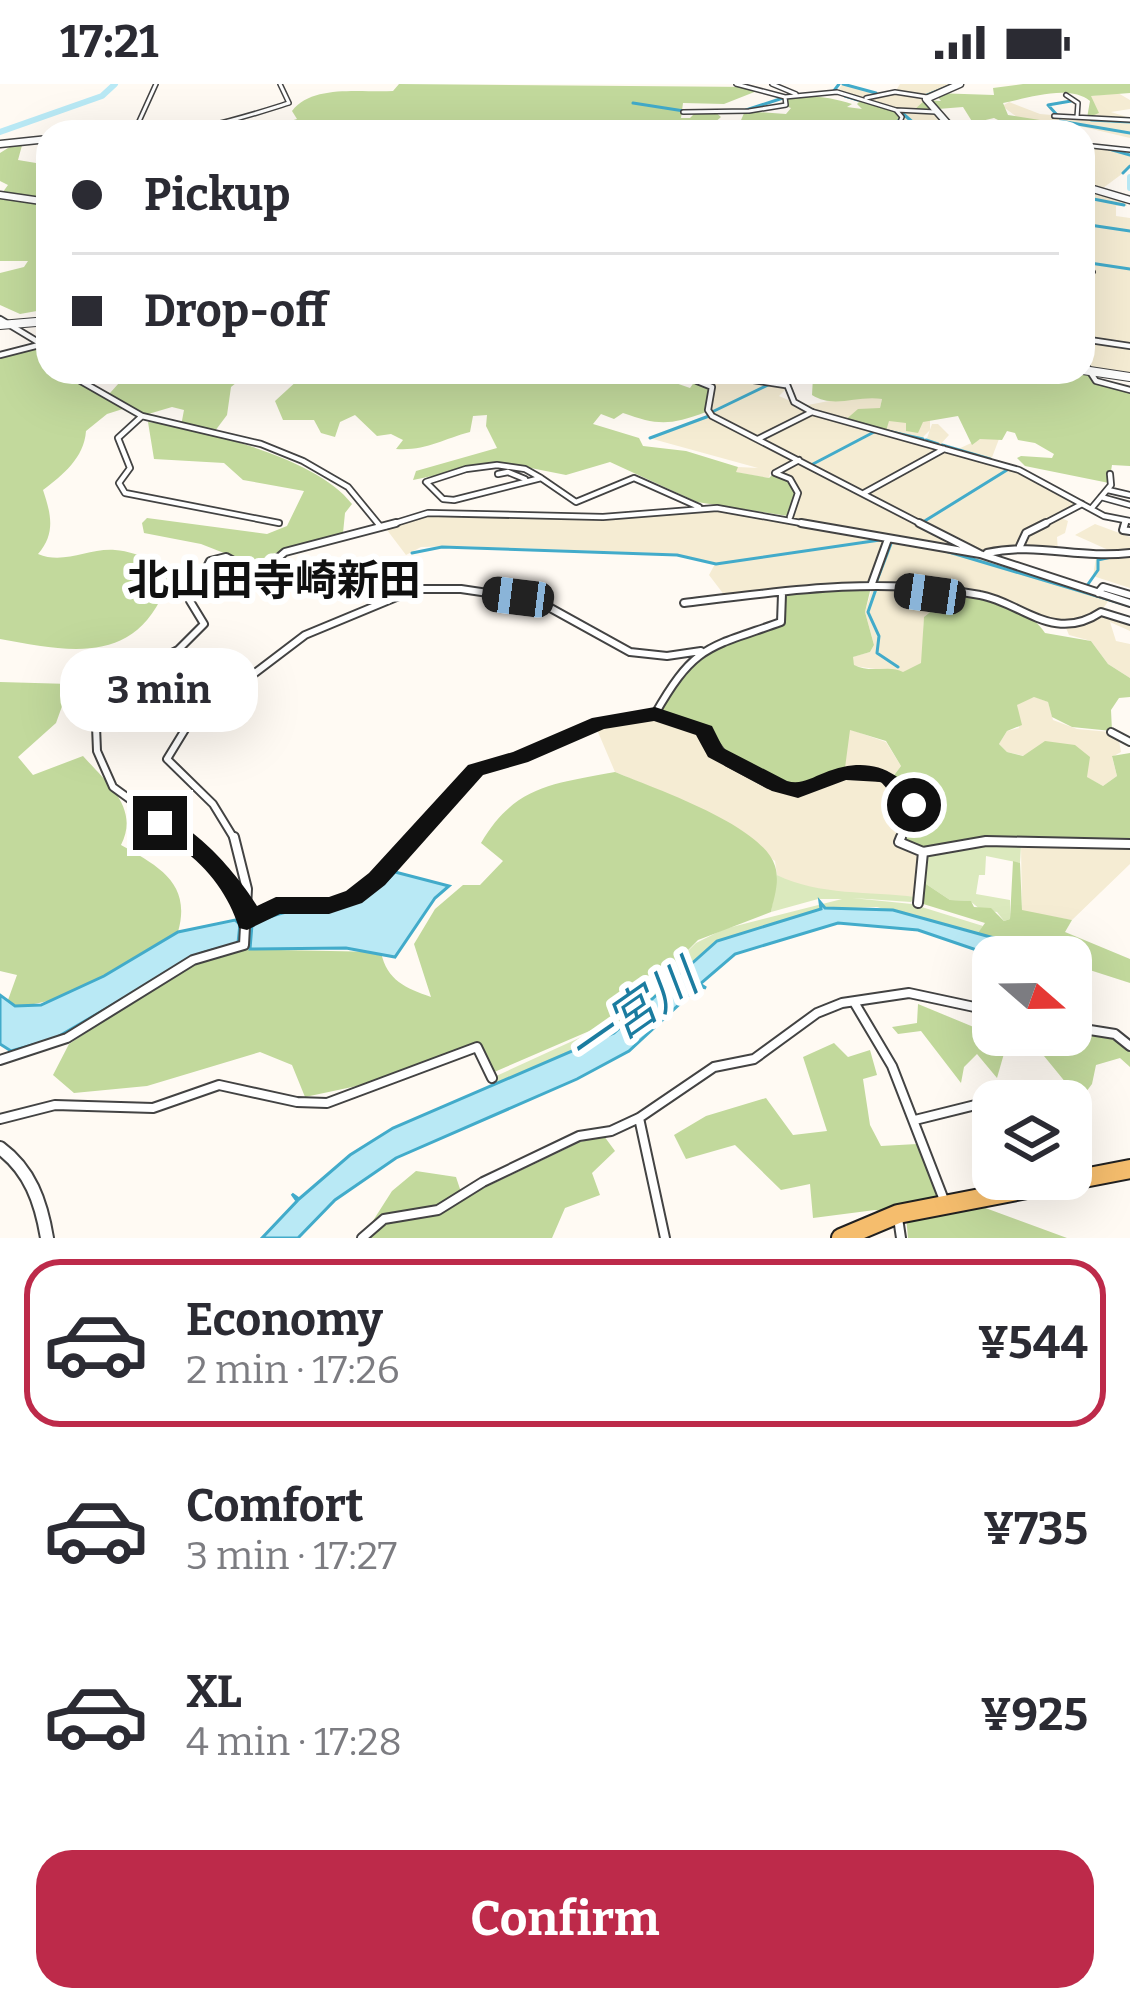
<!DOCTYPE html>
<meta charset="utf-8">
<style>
body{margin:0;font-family:Bitter,"Noto Sans JP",serif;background:#f7f7f7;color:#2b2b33;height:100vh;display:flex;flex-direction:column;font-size:45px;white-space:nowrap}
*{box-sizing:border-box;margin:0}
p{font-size:39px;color:#7c7c81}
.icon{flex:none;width:66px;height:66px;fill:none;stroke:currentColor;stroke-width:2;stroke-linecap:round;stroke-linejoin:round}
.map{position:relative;height:1154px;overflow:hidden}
.drawer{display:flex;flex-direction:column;background:#fff;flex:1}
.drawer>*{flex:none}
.banner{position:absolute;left:36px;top:36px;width:1059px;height:264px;border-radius:36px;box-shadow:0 12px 48px #0002;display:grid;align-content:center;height:264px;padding:0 36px;background:#fff}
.needle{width:78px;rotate:110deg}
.controls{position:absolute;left:972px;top:852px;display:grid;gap:24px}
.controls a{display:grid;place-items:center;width:120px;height:120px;border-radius:24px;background:#fff;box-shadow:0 12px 48px #0002;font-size:60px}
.end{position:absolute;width:54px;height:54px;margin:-27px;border:15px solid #101010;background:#fff;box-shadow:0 0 0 6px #fff}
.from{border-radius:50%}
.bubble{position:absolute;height:84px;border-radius:36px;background:#fff;box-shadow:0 12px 48px #0002;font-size:39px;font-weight:700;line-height:84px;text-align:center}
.car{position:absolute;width:36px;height:72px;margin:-36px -18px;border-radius:15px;box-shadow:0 0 9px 3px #0007;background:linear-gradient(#222 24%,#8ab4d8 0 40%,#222 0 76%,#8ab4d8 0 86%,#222 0)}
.banner b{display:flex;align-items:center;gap:42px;height:114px;font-size:45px}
.banner b+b{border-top:3px solid #e1e1e2}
.banner i{width:30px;height:30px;background:#2b2b33}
ul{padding:21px 0 0;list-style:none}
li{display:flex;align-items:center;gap:36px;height:168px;margin:0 24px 18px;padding:0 12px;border:6px solid transparent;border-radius:36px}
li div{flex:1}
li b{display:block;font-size:45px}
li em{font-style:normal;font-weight:700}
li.on{border-color:#bd2a4a}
li>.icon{width:108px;height:108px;stroke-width:1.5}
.cta{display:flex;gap:24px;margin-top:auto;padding:24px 36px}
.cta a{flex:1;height:138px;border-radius:36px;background:#bd2a4a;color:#fff;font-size:48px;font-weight:700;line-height:138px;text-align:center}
.status{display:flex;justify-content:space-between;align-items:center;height:84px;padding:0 60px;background:#fff;direction:ltr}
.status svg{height:33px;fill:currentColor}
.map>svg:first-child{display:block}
.farmland{fill:#f5ecd3}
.green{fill:#dbe9bd}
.forest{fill:#c2d99c}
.water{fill:#b9e9f5;stroke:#42abca;stroke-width:3}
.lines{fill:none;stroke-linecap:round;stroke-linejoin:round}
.stream{stroke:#42abca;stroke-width:3}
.river{stroke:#b9e9f5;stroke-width:6}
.minor-far3-casing{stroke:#434343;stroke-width:6}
.minor-far2-casing{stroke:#434343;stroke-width:8}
.minor-far1-casing{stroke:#434343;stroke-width:10}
.minor-casing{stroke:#434343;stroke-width:12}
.tertiary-far2-casing{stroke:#434343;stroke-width:9}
.tertiary-far1-casing{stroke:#434343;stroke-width:10}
.tertiary-casing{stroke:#434343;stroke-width:16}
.primary-casing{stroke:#212121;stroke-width:22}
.minor-far3{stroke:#fff;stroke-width:3}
.minor-far2{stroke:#fff;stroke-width:4.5}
.minor-far1{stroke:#fff;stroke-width:6}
.minor{stroke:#fff;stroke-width:8}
.tertiary-far2{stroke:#fff;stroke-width:6}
.tertiary-far1{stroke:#fff;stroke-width:8}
.tertiary{stroke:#fff;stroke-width:12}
.primary{stroke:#f5bd6d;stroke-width:18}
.route{fill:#101010}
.labels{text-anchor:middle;stroke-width:12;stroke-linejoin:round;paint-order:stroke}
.quarter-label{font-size:42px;font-weight:bold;fill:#101010;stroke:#fff}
.near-water-label{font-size:48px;font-style:italic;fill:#1b7ca0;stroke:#fff}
</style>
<div class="status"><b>17:21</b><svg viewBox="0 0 49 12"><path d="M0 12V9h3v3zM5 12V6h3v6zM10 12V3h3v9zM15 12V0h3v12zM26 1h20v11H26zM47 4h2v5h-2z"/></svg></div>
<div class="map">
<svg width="1130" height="1154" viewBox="0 0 1130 1154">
<rect width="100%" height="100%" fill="#fffaf3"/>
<path class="farmland" d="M842,0L876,10L895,8L900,0H958L926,12L955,48H896L903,31L886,20L838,7Z
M1118,9L1130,16V25L1111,28L1130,34V54L1058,37L1021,36L1002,22L1009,18L1040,30L1086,34L1098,29L1090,12Z
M1083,62L1130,66V84L1099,107L1124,115L1127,122H1116V132L1130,134V292L1087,285L1083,273V200L1094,187L1083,173Z
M691,288H781L785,306L779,312L802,322L862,311L882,315L880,324L843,339L885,348L888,337L930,336V346L920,356L926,357L932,340H938L949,351L939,362L956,366L980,355H999L991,376L1033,392L1080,421L1059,433L1068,437L1065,449L1057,453L1058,468L1017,462L984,469L887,452L870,500L725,512L709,491L715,480L677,470L458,462L421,463L406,471L384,442L426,430L599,434L713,425L790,435L800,417L791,395L771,386L769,394L734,388L738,383L758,384L649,354L710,330L713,303Z
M1095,440L1130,453V504L1093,492L1096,474L1115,469L1075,451Z
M889,457L984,476L1109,516L1100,529L1130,538V547L1110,538L1116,557L1130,560V594L1108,580L1091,557L1069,551L1063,537L1084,535L1032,536L970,508L950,510L924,533L922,579L904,589L854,582L852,573L870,568L874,561L865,528L872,505L910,508L873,501Z
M1035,613L1048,618L1053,636L1077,645L1110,648L1119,657L1121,668L1112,673L1117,692L1103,702L1037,667L1024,672L1007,668L999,660L1007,647L1019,644L1017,621L1023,614Z
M654,631L703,648L705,659L717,671L773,701L847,690L887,694L909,713L911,722L897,758L920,769L916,813L808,807L777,791L775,777L672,712L615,688L595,641Z
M849,645L886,658L901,682L892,694L841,688Z
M1071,757L1115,764L1130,761V780L1072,836L1022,827L1021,761Z"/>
<path class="green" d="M990,759L1021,761L1020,779L986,772L985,791H979L976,810L1010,816V835L1004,837L997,828L981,826L970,817L950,816L923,798L924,772Z
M777,791C820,812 869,807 916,813L911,818L852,814L912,820L983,842L977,850L877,823L824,825L822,819V824L717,857L614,949L499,1001L494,993L614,938L696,859L724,845L842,815H818L771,828Z"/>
<path class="forest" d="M399,0L752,3L757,7L724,20L683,19L681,34H690L698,26H713L721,33L713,40L738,43L745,27L786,30L791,24L785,22L786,14C809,10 830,13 852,20L847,23L862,25L857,20L861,16C877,18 890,21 901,32L893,45L878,41L848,48H589L553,40L551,45L506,42L508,48H201C227,46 274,42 297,35L292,27C313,0 361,9 393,7Z
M1023,0H1130V9L1091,12L1099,29L1087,34L1090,17C1069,0 1029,14 1003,19L1008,31L1040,36L1062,48L955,47L950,42L984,45L1006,40L994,34L973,39L963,23L913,27L925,16L941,17L934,9L994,11L993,4Z
M24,54L18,76L48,81V225L20,230L0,221V189L24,183L28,177H0V112L8,101L0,97V69Z
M34,263L48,264V288L110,309L119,299L99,288H267L247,290L231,303L227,331L212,351C254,362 325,384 352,420L345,429L343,449L266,472L257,482L201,460L144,449L142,439L147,434L267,450L287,442L304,407L243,396L224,379L154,375L148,338L181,342L184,326L172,323L145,331L129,323L107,330L86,347C84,374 63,391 43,406C51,430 56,449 38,470C64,481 88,464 115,466C141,468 165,483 188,495L187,505L164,508C132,582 66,567 0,555V273Z
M1085,287L1098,300L1130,306V382L1112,381L1109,399L1025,382L1017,374L1021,372L1052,374L1054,370L1035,359L1018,356L1015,349L1007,347L1002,356L980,355L972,361L958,332L923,338L918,349L906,347V339L889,337L886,347L843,338L858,325L880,324L882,315C857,311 834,325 812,311L813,293L797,288Z
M309,288H670L667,296L690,304L695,297L710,303L706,328C669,342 657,341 623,329L614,335L601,330L593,340L639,354L643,362L686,367L738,383L736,388L769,394L774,389L787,394L796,411L788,432L697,418L610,378L566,391L500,378L413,396L416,387L497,364L486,342L487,331L473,332L470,348C443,355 426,367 396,365L403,356L391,350L377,352L355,331L340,338L335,353L321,349L314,336H283L275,317L299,295L312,298Z
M871,503L865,528L874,561L870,568L853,573L854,581C871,590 890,580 903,588L921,579L924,533C934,525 945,514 957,511C983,505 1033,528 1045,549L1091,557L1108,580L1130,594V613L1119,614L1111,626L1112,647L1072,643L1052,633L1048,618L1034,613L1017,621L1022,641L1007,647L999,660L1007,668L1023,672L1045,657L1075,661L1090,673L1087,693L1103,702L1117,692L1112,672L1130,669V758L991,756L918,766L902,759L915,717L892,694L901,682L886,657L850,646L845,684L801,706C767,697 716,682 705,645L657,630C666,619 668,606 677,596C707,560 738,555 781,540L785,511Z
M0,598L70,600L56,639L18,673L33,691L83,672C107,699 140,724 121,761C158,782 192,799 178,848C129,878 74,920 15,922L8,916L17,891L0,887Z
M615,688C653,704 763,741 775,782C780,798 774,813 771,828L698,856L635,920L608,939L492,989L479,961L371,999L305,1013L292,981L260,968L147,1002L74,1009L53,991L69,960L191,879L227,865L381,868C387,897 406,904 431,913L414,860L435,825L463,801H480L503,777L481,759C515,701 553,700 615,688Z
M1013,777L1020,779L1022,826L1072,836L1065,848L1130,875V899L1071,880V873H1040L977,850L985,839L920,819L923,798L950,816L971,817L974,823L991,824L1004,837L1010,835Z
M918,920L993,951H1071V947L1107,951L1130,966V983L1120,974L1096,981L1092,1000L1080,1016L1044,972L1005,966L997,994L977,970L964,983L961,999L921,947L898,950L892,943L917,939Z
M834,959L848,973L870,966L877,991L863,995L870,1041L881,1062L917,1060L943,1127L980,1122L1067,1154H908L906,1132L875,1126L813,1134L810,1100L781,1106L735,1061L686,1075L674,1051L706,1032L766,1014L793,1051L827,1047L803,973Z
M604,1052L615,1067L592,1089L600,1111L565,1124L552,1154H362L392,1107L416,1087L456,1093L463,1114L580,1058Z"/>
<path class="water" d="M395,788L449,802L435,814L395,873L346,864L250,865L252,841C303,812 350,837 395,788Z
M820,818L825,824L893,826L994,854L1040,873H997L918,846L838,839L735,870L700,900L706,904L699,902L629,967L577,995L396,1074L335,1116L298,1154H262L297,1117L292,1110L299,1115L350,1071L393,1044L614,949L717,857L821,825Z
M235,836L240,840L238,859L202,869L54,955L11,967L0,960V911L15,922L41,921L104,892L178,848Z"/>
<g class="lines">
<path class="stream" d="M843,0L876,9
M833,8L839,0
M845,12L858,16
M925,12L952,1
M633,19L684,27
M746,26L783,14
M693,27L736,28
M901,28L924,48
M1057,31L1048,21L1071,17
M1091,36L1130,38
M1060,37L1130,49
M893,45L901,33
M885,48H894
M1109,65L1130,71
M1123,89L1130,82
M1083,113L1124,121
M1083,140L1130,147
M1083,172L1090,179L1130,185
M687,288L698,299
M785,288L788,292
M712,328L768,301
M887,347L923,355
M650,354L709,332
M926,356L938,360
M942,361L990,375
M813,380L874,348
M923,438L1007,386
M942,466L1130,522
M412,469L442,463L677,471L716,480L880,456
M876,499L892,457
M1086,503L1098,486V476L1111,473
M876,505L868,528L879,552L877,569L898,583"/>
<path class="river" d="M0,48L102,12L115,0
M1130,93V104"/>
<g class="minor-far3-casing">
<path id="minor-far3" d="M156,0L136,44C190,52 238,35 289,19L280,0
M736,0L785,13
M772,0L796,10
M1066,11L1078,19L1077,33
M866,14L895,8L927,13
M896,26L936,28
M683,28L749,27L786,21L785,13L837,8L896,26L902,33L896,48
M1054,32L1130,36
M505,42L603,48
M1083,61L1130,66
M1083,174L1093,188L1086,195"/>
</g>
<g class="minor-far2-casing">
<path id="minor-far2" d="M1083,199L1089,192
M0,235L48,264
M1083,255L1130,262
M0,271L43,260
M1083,277L1096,297L1130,306
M65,288L142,332L261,360L303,377L348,403L380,442
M691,288L697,297L712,303L708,326L712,332L925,442
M700,288L785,301
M782,288L794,318L812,328L1019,386L1104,432L1130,437
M142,332L118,354L130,384L119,399L125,409L279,439
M758,355L812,328
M497,381L525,385L541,394L454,416L443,415L426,398L466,385Z
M498,390L508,388L525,395
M541,394L576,418L634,394L699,423
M1108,406L1130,411
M864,409L944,365
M1101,413L1130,421
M1091,425L1111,401L1110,390
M790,433L798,409L790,395L775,389L799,376
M386,442L428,429L603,433L717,424L818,442
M1040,442L1082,420
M1124,442L1125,437"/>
</g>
<g class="minor-far1-casing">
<path id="minor-far1" d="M801,439L980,470
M919,439L980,470L1130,519
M1125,439L1123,446L1130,447
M1020,462L1026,449L1046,439
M987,469C1037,458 1078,475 1130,469
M871,502L888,455
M1098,509L1103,503L1130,511
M684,519C781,507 882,492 980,511C1021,518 1053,560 1101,528L1130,537
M655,630C695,560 708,564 781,538L782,510
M1111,648L1130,658
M186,756L113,703L97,667L96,642L102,614L111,599L178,566L204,540L190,517L210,477L226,473L250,486H264L285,468L396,439
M235,756L213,720L167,675L189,639L305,551L416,505H461L536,516L630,568L667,572L701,567
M413,756L476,686L521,673L599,639L655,630L705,646L728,678L769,700L800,707L842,690L865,689L887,695L913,717L900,756"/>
</g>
<g class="minor-casing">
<path id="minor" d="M182,753L217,785L248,827
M901,753L899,758L923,768L986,757L1130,760
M918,819L923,768
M247,838L285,820L329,821L354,813L415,753
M854,918L892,982L944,1116
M1071,943L1115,950L1130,962
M0,976L67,954L193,876L244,861L247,805L234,753
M639,1034L665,1154
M0,1035L55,1021L153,1024L219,1001L297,1018L327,1019L477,963L492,994
M915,1036L1020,1010L1026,1017
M1071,1068L1087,1089
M898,1134L901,1154
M362,1154L384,1135L438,1126L483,1098L579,1052L611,1047L639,1034L714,983L754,975L817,929L842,919L909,909L993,927"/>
</g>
<g class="tertiary-far2-casing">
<path id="tertiary-far2" d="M126,48L136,44
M955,48L926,15L960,0
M0,60L48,55
M1083,102L1130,116
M0,111L48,118"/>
</g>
<g class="tertiary-far1-casing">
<path id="tertiary-far1" d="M0,241L48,237
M1083,286L1130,293"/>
</g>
<g class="tertiary-casing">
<path id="tertiary" d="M0,1064C30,1086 41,1118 47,1154"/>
</g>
<g class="primary-casing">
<path id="primary" d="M841,1154L898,1130L1130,1085"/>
</g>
<use href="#minor-far3" class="minor-far3"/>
<use href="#minor-far2" class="minor-far2"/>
<use href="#minor-far1" class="minor-far1"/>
<use href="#minor" class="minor"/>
<use href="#tertiary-far2" class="tertiary-far2"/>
<use href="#tertiary-far1" class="tertiary-far1"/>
<use href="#tertiary" class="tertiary"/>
<use href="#primary" class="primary"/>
</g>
<path class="route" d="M655,623L712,642L723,664L787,697C801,701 811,694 824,689C868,671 898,684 924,721L921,726H906L881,698L846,696L798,714L772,707L708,673L696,651L654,637L604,645L528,678L483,691L385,801L362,819L329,830H280L247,846L239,844C229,812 210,786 181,764C170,756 158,750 149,739L152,734C187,728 240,794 257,822L276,813H329L346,807L369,789L468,681L513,668L592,634Z"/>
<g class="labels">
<g class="quarter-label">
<text x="274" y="511">北山田寺崎新田</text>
</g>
<g class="near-water-label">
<text transform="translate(632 929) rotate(-35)" y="17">一宮川</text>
</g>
</g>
</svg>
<div class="controls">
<a><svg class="needle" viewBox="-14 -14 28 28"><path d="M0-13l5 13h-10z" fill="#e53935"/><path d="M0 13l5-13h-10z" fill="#7c7c81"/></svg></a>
<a><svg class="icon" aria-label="layers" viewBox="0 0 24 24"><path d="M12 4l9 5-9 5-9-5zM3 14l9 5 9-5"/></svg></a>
</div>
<i class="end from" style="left:914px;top:721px"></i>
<i class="end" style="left:160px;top:739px"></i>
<div class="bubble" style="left:60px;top:564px;width:198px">3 min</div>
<i class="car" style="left:930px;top:510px;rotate:278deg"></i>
<i class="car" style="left:518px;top:513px;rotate:277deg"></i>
<div class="banner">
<b><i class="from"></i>Pickup</b>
<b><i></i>Drop-off</b>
</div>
</div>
<section class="drawer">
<ul>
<li class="on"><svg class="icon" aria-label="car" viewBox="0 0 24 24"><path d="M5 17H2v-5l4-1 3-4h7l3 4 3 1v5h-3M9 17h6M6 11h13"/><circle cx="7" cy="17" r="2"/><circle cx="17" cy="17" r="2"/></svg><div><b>Economy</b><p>2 min · 17:26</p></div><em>¥544</em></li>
<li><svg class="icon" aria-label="car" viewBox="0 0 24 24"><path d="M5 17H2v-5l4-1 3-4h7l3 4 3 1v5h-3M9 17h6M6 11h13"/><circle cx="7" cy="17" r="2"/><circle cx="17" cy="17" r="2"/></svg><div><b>Comfort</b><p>3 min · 17:27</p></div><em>¥735</em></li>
<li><svg class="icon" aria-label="car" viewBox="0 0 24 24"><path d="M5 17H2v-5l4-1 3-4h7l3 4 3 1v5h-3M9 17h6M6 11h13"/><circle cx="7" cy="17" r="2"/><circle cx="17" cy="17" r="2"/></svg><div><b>XL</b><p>4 min · 17:28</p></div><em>¥925</em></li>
</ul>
<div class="cta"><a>Confirm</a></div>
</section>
